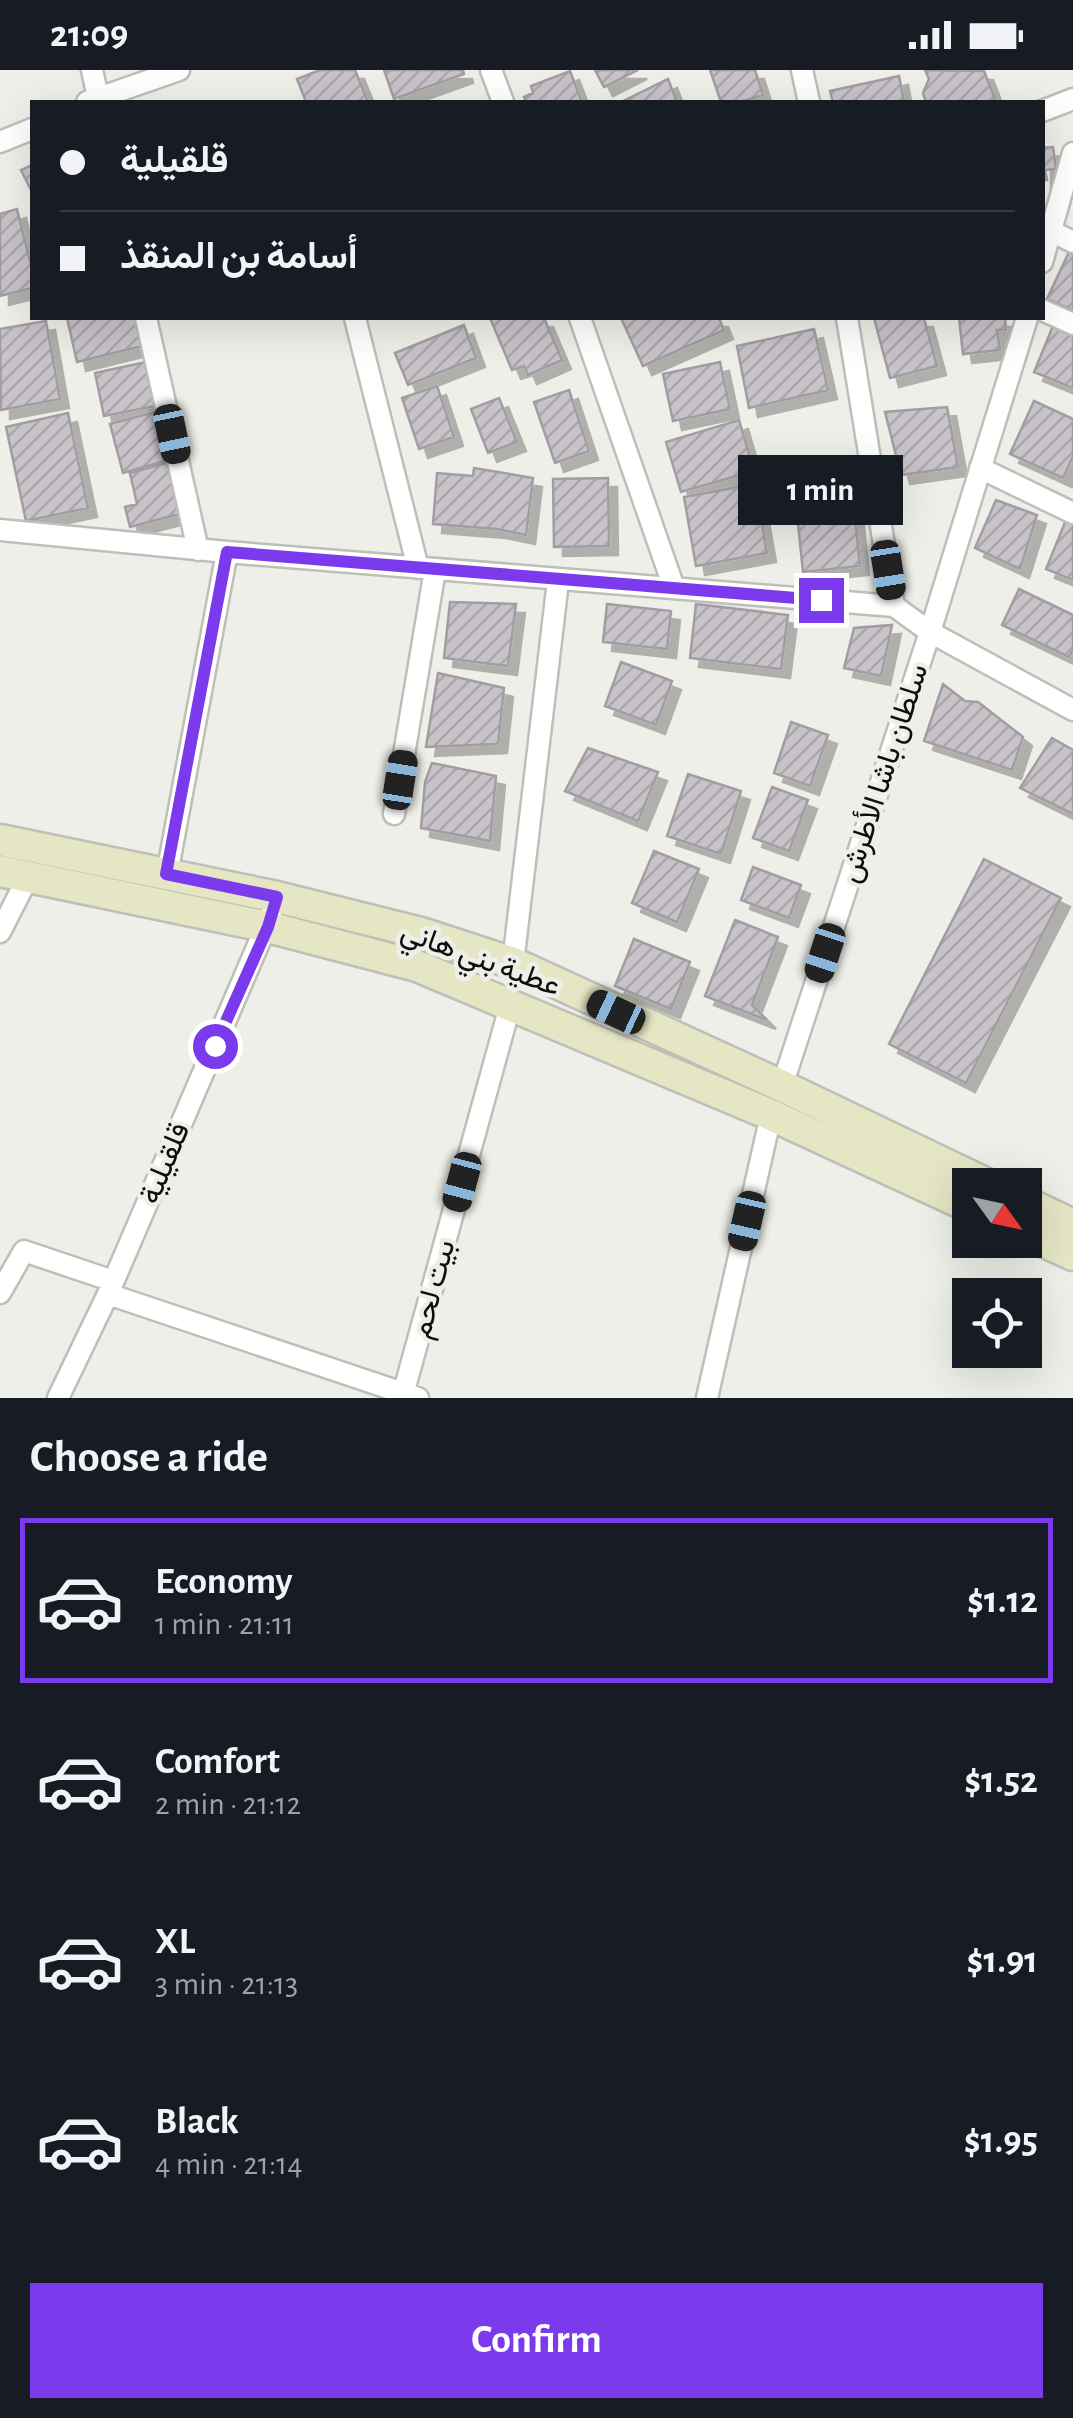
<!DOCTYPE html>
<meta charset="utf-8">
<style>
body{margin:0;font-family:"Alegreya Sans",Vazirmatn,sans-serif;background:#20242c;color:#f1f3f6;height:100vh;display:flex;flex-direction:column;font-size:38px;white-space:nowrap}
*{box-sizing:border-box;margin:0}
p{font-size:32px;color:#9ea1a6}
.icon{flex:none;width:55px;height:55px;fill:none;stroke:currentColor;stroke-width:2;stroke-linecap:round;stroke-linejoin:round}
.map{position:relative;height:1328px;overflow:hidden}
.sheet{display:flex;flex-direction:column;background:#171b24;flex:1}
.sheet>*{flex:none}
.top-card{position:absolute;left:30px;top:30px;width:1015px;height:220px;border-radius:0px;box-shadow:0 10px 40px #0002;display:grid;align-content:center;height:220px;padding:0 30px;background:#171b24}
.needle{width:65px;rotate:123deg}
.controls{position:absolute;left:952px;top:1098px;display:grid;gap:20px}
.controls a{display:grid;place-items:center;width:90px;height:90px;border-radius:0px;background:#171b24;box-shadow:0 10px 40px #0002;font-size:50px}
.end{position:absolute;width:45px;height:45px;margin:-22px;border:12px solid #7c3aed;background:#fff;box-shadow:0 0 0 5px #fff}
.from{border-radius:50%}
.bubble{position:absolute;height:70px;border-radius:0px;background:#171b24;box-shadow:0 10px 40px #0002;font-size:32px;font-weight:600;line-height:70px;text-align:center}
.car{position:absolute;width:30px;height:60px;margin:-30px -15px;border-radius:12px;box-shadow:0 0 8px 2px #0007;background:linear-gradient(#222 24%,#8ab4d8 0 40%,#222 0 76%,#8ab4d8 0 86%,#222 0)}
.top-card b{display:flex;align-items:center;gap:35px;height:95px;font-size:38px}
.top-card b+b{border-top:2px solid #363941}
.top-card i{width:25px;height:25px;background:#f1f3f6}
ul{padding:0;list-style:none}
li{display:flex;align-items:center;gap:30px;height:165px;margin:0 20px 15px;padding:0 10px;border:5px solid transparent;border-radius:0px}
li div{flex:1}
li b{display:block;font-size:38px}
li em{font-style:normal;font-weight:600}
li.current{border-color:#7c3aed}
li>.icon{width:90px;height:90px;stroke-width:1.5}
h2{padding:0 30px;font-size:45px;line-height:120px}
.cta{display:flex;gap:20px;margin-top:auto;padding:20px 30px}
.cta a{flex:1;height:115px;border-radius:0px;background:#7c3aed;color:#fff;font-size:40px;font-weight:600;line-height:115px;text-align:center}
.status{display:flex;justify-content:space-between;align-items:center;height:70px;padding:0 50px;background:#171b24;direction:ltr}
.status svg{height:28px;fill:currentColor}
.map>svg:first-child{display:block}
.building{fill:url(#building-hatch);stroke:#a29da2;stroke-width:2.5;filter:url(#shadow)}
.lines{fill:none;stroke-linecap:round;stroke-linejoin:round}
.minor-casing{stroke:#bebfb9;stroke-width:25}
.secondary-casing{stroke:#bebfb9;stroke-width:35}
.minor{stroke:#fff;stroke-width:20}
.secondary{stroke:#e5e6c3;stroke-width:30}
.route{stroke:#7c3aed;stroke-width:12}
.labels{text-anchor:middle;stroke-width:9;stroke-linejoin:round;paint-order:stroke}
.street-label{font-size:30px;fill:#0e0e0c;stroke:#efefe9}
</style>
<div class="status"><b>21:09</b><svg viewBox="0 0 49 12"><path d="M0 12V9h3v3zM5 12V6h3v6zM10 12V3h3v9zM15 12V0h3v12zM26 1h20v11H26zM47 4h2v5h-2z"/></svg></div>
<div class="map">
<svg width="1073" height="1328" viewBox="0 0 1073 1328">
<defs>
<pattern id="building-hatch" width="6" height="6" patternUnits="userSpaceOnUse" patternTransform="scale(2.5)"><rect width="6" height="6" fill="#c8c3c8"/><path d="M-1 1l2-2M0 6l6-6M5 7l2-2" fill="none" stroke="#aba6ab"/></pattern>
<filter id="shadow"><feDropShadow dx="9" dy="9" stdDeviation="0" flood-color="#0004"/></filter>
</defs>
<rect width="100%" height="100%" fill="#efefe9"/>
<path class="building" d="M320,0H355L368,32H306L297,9Z
M384,0H463L464,4L394,29Z
M595,0H638L604,17Z
M710,0H755L763,25L740,32H721Z
M925,0L984,1L995,29L986,32H926L923,23L929,9Z
M570,1L582,32H526L524,27L533,23L531,16Z
M899,6L904,32H833L830,21Z
M668,9L677,32H621Z
M1053,77L1056,99L1045,100L1047,110H1042V78Z
M32,95V122L21,100Z
M17,139L32,199V218L0,226V144Z
M1069,182L1073,184V241L1047,229Z
M67,248H135L142,276L77,292Z
M490,248H544L562,290L528,305L524,296L512,300Z
M621,248H719L724,260L643,296Z
M874,248H924L937,296L890,308Z
M959,248H1005L1006,260H997L1000,280L963,284Z
M46,251L60,329L1,340L0,259Z
M464,255L476,288L408,315L395,283Z
M1053,256L1073,265V318L1034,302Z
M814,259L828,320L749,338L737,276Z
M146,292L155,336L104,346L95,303Z
M720,292L730,339L673,351L663,304Z
M437,316L454,367L419,379L402,328Z
M569,320L589,381L555,393L534,332Z
M499,328L517,372L488,383L471,339Z
M1034,331L1073,349V386L1063,408L1010,384Z
M947,337L958,397L901,405L885,342Z
M155,342L168,390L123,403L110,354Z
M68,343L88,438L26,451L6,357Z
M739,350L754,401L681,422L666,372Z
M167,393L179,444L130,457L125,437L137,434L130,403Z
M474,398L533,408L526,465L497,459L433,454L437,403L473,406Z
M608,408L609,476L554,477L553,409Z
M755,414L767,483L696,496L684,427Z
M853,428L860,496L803,502L796,434Z
M996,430L1037,445L1020,499L975,478Z
M1066,450L1073,453V510L1046,499Z
M1019,519L1073,545V579L1069,587L1002,555Z
M450,532L516,534L508,596L444,588Z
M607,534L671,541L667,579L603,572Z
M696,534L788,545L781,599L690,588Z
M892,555L881,606L844,598L854,558Z
M621,592L672,611L656,655L605,636Z
M438,603L504,618L498,674L426,677Z
M943,614L965,631L978,632L1023,667L1012,700L924,671Z
M791,652L828,665L810,716L774,703Z
M1052,668L1073,680V744L1020,718Z
M588,678L658,702L638,751L565,721Z
M432,693L496,706L490,771L421,758L425,712Z
M688,704L741,721L721,784L667,766Z
M772,717L808,730L789,781L753,768Z
M654,781L699,799L677,852L632,833Z
M984,789L1061,828L966,1013L889,974Z
M753,797L801,815L789,848L741,830Z
M735,850L778,867L752,935L767,950L705,926Z
M634,869L690,892L671,939L615,916Z"/>
<g class="lines">
<g class="minor-casing">
<path id="minor" d="M92,0L99,32
M491,0L503,32
M802,0L809,32
M87,32L179,0
M1042,41L1073,29
M0,72L32,59
M1051,161L1073,172
M1042,192L1073,83
M1042,240L1073,254
M146,248L198,480
M355,248L418,498
M580,248L674,518
M847,248L894,536
M980,398L1073,443
M0,460L227,482L894,536
M894,536L930,562L1073,640
M394,744L435,500
M167,804L227,482
M0,862L28,807
M513,893L558,511
M782,1016L930,562L1027,248
M0,1223L24,1181L113,1211
M108,1224L418,1328
M58,1328L108,1224L271,845
M402,1328L510,936
M707,1328L771,1045"/>
</g>
<g class="secondary-casing">
<path id="secondary" d="M0,770L277,827L421,863L513,893L782,1016L989,1115
M0,801L268,857L417,896L771,1045L970,1137
M1025,1132L1073,1155
M1025,1163L1073,1185"/>
</g>
<use href="#minor" class="minor"/>
<use href="#secondary" class="secondary"/>
</g>
<g class="lines">
<path class="route" d="M215,976L268,857L277,827L166,804L227,482L821,530"/>
</g>
<g class="labels">
<g class="street-label">
<text transform="translate(883 703) rotate(-72)" y="10">سلطان باشا الأطرش</text>
<text transform="translate(481 888) rotate(20)" y="10">عطية بني هاني</text>
<text transform="translate(164 1093) rotate(-67)" y="10">قلقيلية</text>
<text transform="translate(432 1219) rotate(-75)" y="10">بيت لحم</text>
</g>
</g>
</svg>
<div class="controls">
<a><svg class="needle" viewBox="-14 -14 28 28"><path d="M0-13l5 13h-10z" fill="#e53935"/><path d="M0 13l5-13h-10z" fill="#9ea1a6"/></svg></a>
<a><svg class="icon" aria-label="locate" viewBox="0 0 24 24"><circle cx="12" cy="12" r="6"/><path d="M12 2v4M12 18v4M2 12h4M18 12h4"/></svg></a>
</div>
<i class="end from" style="left:215px;top:976px"></i>
<i class="end" style="left:821px;top:530px"></i>
<div class="bubble" style="left:738px;top:385px;width:165px">1 min</div>
<i class="car" style="left:172px;top:364px;rotate:168deg"></i>
<i class="car" style="left:888px;top:500px;rotate:171deg"></i>
<i class="car" style="left:400px;top:710px;rotate:9deg"></i>
<i class="car" style="left:825px;top:883px;rotate:198deg"></i>
<i class="car" style="left:616px;top:942px;rotate:295deg"></i>
<i class="car" style="left:462px;top:1112px;rotate:195deg"></i>
<i class="car" style="left:747px;top:1151px;rotate:193deg"></i>
<div class="top-card">
<b><i class="from"></i>قلقيلية</b>
<b><i></i>أسامة بن المنقذ</b>
</div>
</div>
<section class="sheet">
<h2>Choose a ride</h2>
<ul>
<li class="current"><svg class="icon" aria-label="car" viewBox="0 0 24 24"><path d="M5 17H2v-5l4-1 3-4h7l3 4 3 1v5h-3M9 17h6M6 11h13"/><circle cx="7" cy="17" r="2"/><circle cx="17" cy="17" r="2"/></svg><div><b>Economy</b><p>1 min · 21:11</p></div><em>$1.12</em></li>
<li><svg class="icon" aria-label="car" viewBox="0 0 24 24"><path d="M5 17H2v-5l4-1 3-4h7l3 4 3 1v5h-3M9 17h6M6 11h13"/><circle cx="7" cy="17" r="2"/><circle cx="17" cy="17" r="2"/></svg><div><b>Comfort</b><p>2 min · 21:12</p></div><em>$1.52</em></li>
<li><svg class="icon" aria-label="car" viewBox="0 0 24 24"><path d="M5 17H2v-5l4-1 3-4h7l3 4 3 1v5h-3M9 17h6M6 11h13"/><circle cx="7" cy="17" r="2"/><circle cx="17" cy="17" r="2"/></svg><div><b>XL</b><p>3 min · 21:13</p></div><em>$1.91</em></li>
<li><svg class="icon" aria-label="car" viewBox="0 0 24 24"><path d="M5 17H2v-5l4-1 3-4h7l3 4 3 1v5h-3M9 17h6M6 11h13"/><circle cx="7" cy="17" r="2"/><circle cx="17" cy="17" r="2"/></svg><div><b>Black</b><p>4 min · 21:14</p></div><em>$1.95</em></li>
</ul>
<div class="cta"><a>Confirm</a></div>
</section>
